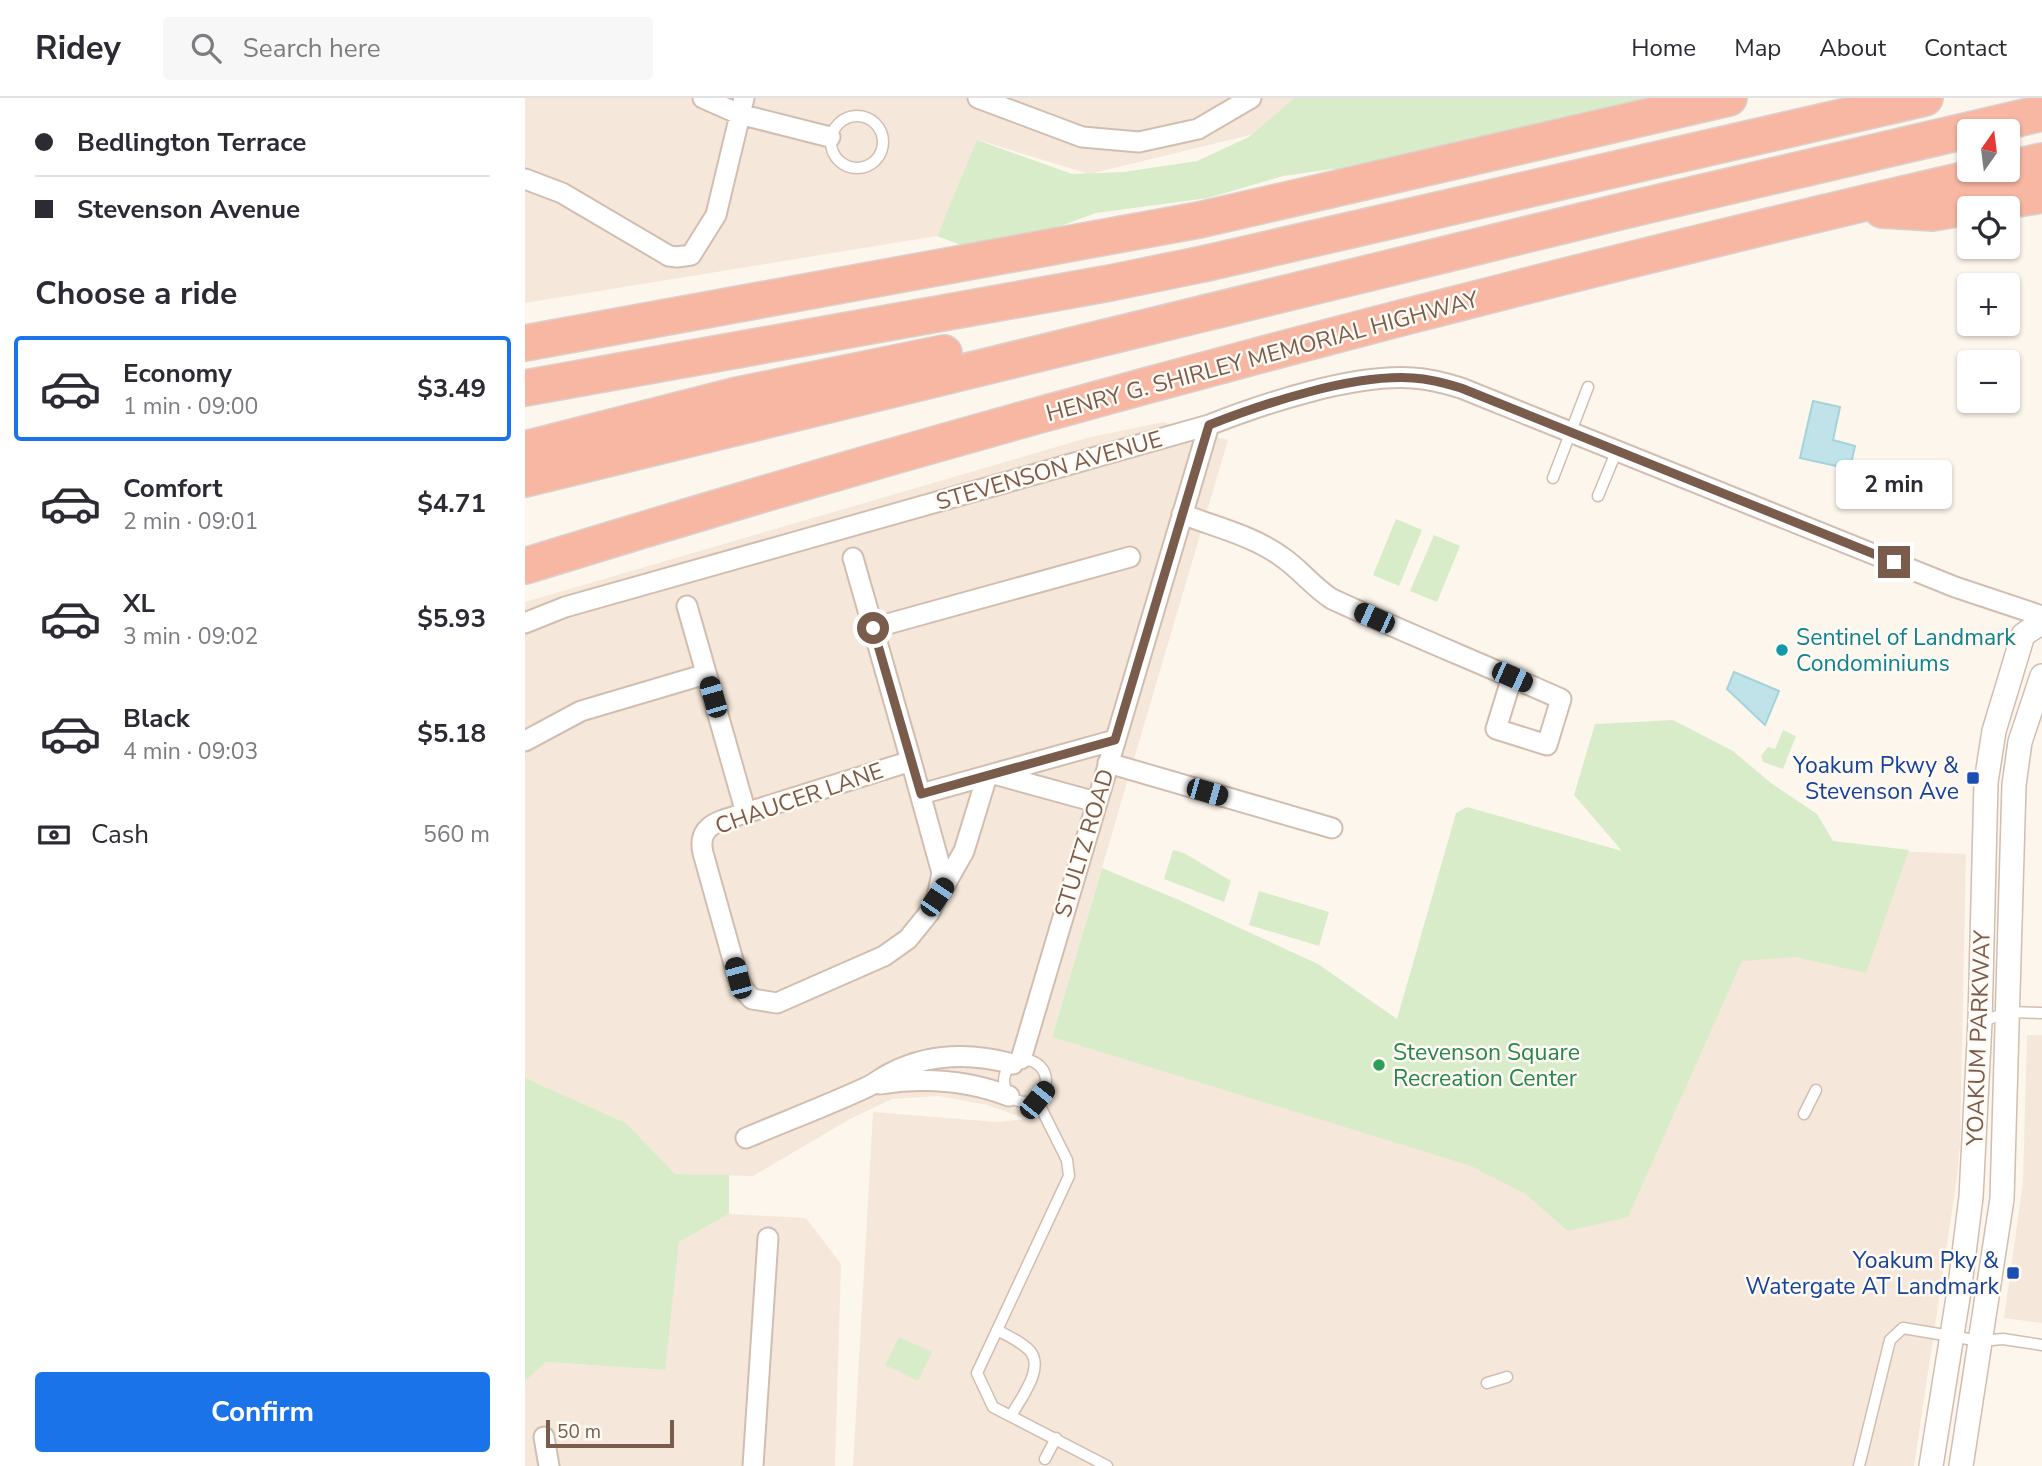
<!DOCTYPE html>
<meta charset="utf-8">
<style>
body{margin:0;font-family:"Nunito Sans",sans-serif;background:#f7f7f7;color:#2b2b33;height:100vh;display:flex;flex-direction:column;font-size:26px;white-space:nowrap}
*{box-sizing:border-box;margin:0}
p{font-size:23px;color:#7c7c81}
.icon{flex:none;width:38px;height:38px;fill:none;stroke:currentColor;stroke-width:2;stroke-linecap:round;stroke-linejoin:round}
.map{position:relative;flex:1;overflow:hidden}
.side{display:flex;flex-direction:column;background:#fff;width:525px}
.side>*{flex:none}
.top-card{display:grid;align-content:center;height:154px;padding:0 35px;background:#fff}
.needle{width:46px;rotate:14deg}
.controls{position:absolute;left:1432px;top:21px;display:grid;gap:14px}
.controls a{display:grid;place-items:center;width:63px;height:63px;border-radius:7px;background:#fff;box-shadow:0 2px 5px #0004;font-size:35px}
.scale{position:absolute;left:21px;bottom:18px;width:128px;box-sizing:border-box;padding-left:7px;border:4px solid #7a5c4d;border-top:0;font-size:19px;line-height:24px;white-space:nowrap;color:#7a5c4d;-webkit-text-stroke:5px #fffaf3;paint-order:stroke}
.end{position:absolute;width:32px;height:32px;margin:-16px;border:9px solid #7a5c4d;background:#fff;box-shadow:0 0 0 4px #fff}
.from{border-radius:50%}
.bubble{position:absolute;height:49px;border-radius:7px;background:#fff;box-shadow:0 2px 5px #0004;font-size:23px;font-weight:700;line-height:49px;text-align:center}
.car{position:absolute;width:21px;height:42px;margin:-21px -10px;border-radius:9px;box-shadow:0 0 5px 2px #0007;background:linear-gradient(#222 24%,#8ab4d8 0 40%,#222 0 76%,#8ab4d8 0 86%,#222 0)}
.top-card b{display:flex;align-items:center;gap:24px;height:66px;font-size:26px}
.top-card b+b{border-top:2px solid #e1e1e2}
.top-card i{width:18px;height:18px;background:#2b2b33}
ul{padding:0;list-style:none}
li{display:flex;align-items:center;gap:21px;height:105px;margin:0 14px 10px;padding:0 21px;border:4px solid transparent;border-radius:7px}
li div{flex:1}
li b{display:block;font-size:26px}
li em{font-style:normal;font-weight:700}
li.on{border-color:#1a73e8}
li>.icon{width:63px;height:63px;stroke-width:1.5}
h2{padding:0 35px;font-size:32px;line-height:84px}
.pay{display:flex;align-items:center;gap:18px;height:77px;padding:0 35px;font-size:26px}
.pay p{margin-inline-start:auto}
.cta{display:flex;gap:14px;margin-top:auto;padding:14px 35px}
.cta a{flex:1;height:80px;border-radius:7px;background:#1a73e8;color:#fff;font-size:28px;font-weight:700;line-height:80px;text-align:center}
header{display:flex;align-items:center;gap:42px;box-sizing:border-box;height:98px;padding:0 35px;background:#fff;border-bottom:2px solid #e1e1e2}
header strong{font-size:33px}
nav{display:flex;gap:38px;margin-inline-start:auto;font-size:24px}
.search{width:490px;height:63px;background:#f7f7f7;display:flex;align-items:center;gap:18px;box-sizing:border-box;padding:0 24px;border-radius:7px;color:#7c7c81;font-size:26px}
main{display:flex;flex:1;min-height:0}
.map>svg:first-child{display:block}
.residential{fill:#f5e8da}
.green{fill:#d8ecc9}
.water{fill:#bfe3e8;stroke:#a5d3da;stroke-width:2}
.lines{fill:none;stroke-linecap:round;stroke-linejoin:round}
.service-casing{stroke:#d1beb0;stroke-width:13}
.minor-casing{stroke:#d1beb0;stroke-width:23}
.tertiary-casing{stroke:#d1beb0;stroke-width:26}
.motorway-casing{stroke:#dad1cd;stroke-width:38}
.service{stroke:#fff;stroke-width:10}
.minor{stroke:#fff;stroke-width:19}
.tertiary{stroke:#fff;stroke-width:23}
.motorway{stroke:#f7b7a3;stroke-width:35}
.route{stroke:#7a5c4d;stroke-width:9}
.culture-dot{fill:#0f9aa8;stroke:#fffaf3;stroke-width:2.5}
.transit-dot{fill:#1a4fb4;stroke:#fffaf3;stroke-width:2.5}
.leisure-dot{fill:#2e9e5b;stroke:#fffaf3;stroke-width:2.5}
.labels{text-anchor:middle;stroke-width:5;stroke-linejoin:round;paint-order:stroke}
.street-label{font-size:23px;fill:#7a5c4d;stroke:#fffaf3}
.culture-label{font-size:23px;fill:#0d838f;stroke:#fffaf3;text-anchor:start}
.transit-label{font-size:23px;fill:#164399;stroke:#fffaf3;text-anchor:end}
.leisure-label{font-size:23px;fill:#27864d;stroke:#fffaf3;text-anchor:start}
</style>
<header>
<strong>Ridey</strong>
<div class="search"><svg class="icon" aria-label="search" viewBox="0 0 24 24"><circle cx="10" cy="10" r="6"/><path d="M15 15l6 6"/></svg>Search here</div>
<nav><a>Home</a><a>Map</a><a>About</a><a>Contact</a></nav>
</header>
<main>
<section class="side">
<div class="top-card">
<b><i class="from"></i>Bedlington Terrace</b>
<b><i></i>Stevenson Avenue</b>
</div>
<h2>Choose a ride</h2>
<ul>
<li class="on"><svg class="icon" aria-label="car" viewBox="0 0 24 24"><path d="M5 17H2v-5l4-1 3-4h7l3 4 3 1v5h-3M9 17h6M6 11h13"/><circle cx="7" cy="17" r="2"/><circle cx="17" cy="17" r="2"/></svg><div><b>Economy</b><p>1 min · 09:00</p></div><em>$3.49</em></li>
<li><svg class="icon" aria-label="car" viewBox="0 0 24 24"><path d="M5 17H2v-5l4-1 3-4h7l3 4 3 1v5h-3M9 17h6M6 11h13"/><circle cx="7" cy="17" r="2"/><circle cx="17" cy="17" r="2"/></svg><div><b>Comfort</b><p>2 min · 09:01</p></div><em>$4.71</em></li>
<li><svg class="icon" aria-label="car" viewBox="0 0 24 24"><path d="M5 17H2v-5l4-1 3-4h7l3 4 3 1v5h-3M9 17h6M6 11h13"/><circle cx="7" cy="17" r="2"/><circle cx="17" cy="17" r="2"/></svg><div><b>XL</b><p>3 min · 09:02</p></div><em>$5.93</em></li>
<li><svg class="icon" aria-label="car" viewBox="0 0 24 24"><path d="M5 17H2v-5l4-1 3-4h7l3 4 3 1v5h-3M9 17h6M6 11h13"/><circle cx="7" cy="17" r="2"/><circle cx="17" cy="17" r="2"/></svg><div><b>Black</b><p>4 min · 09:03</p></div><em>$5.18</em></li>
</ul>
<div class="pay"><svg class="icon" aria-label="cash" viewBox="0 0 24 24"><path d="M3 7h18v10H3z"/><circle cx="12" cy="12" r="2"/></svg>Cash<p>560 m</p></div>
<div class="cta"><a>Confirm</a></div>
</section>
<div class="map">
<svg width="1517" height="1368" viewBox="0 0 1517 1368">
<rect width="100%" height="100%" fill="#fdf6ec"/>
<path class="residential" d="M0,0H855L849,7L564,76L453,42L412,138L0,205Z
M638,324L703,342L527,939L1092,1110L1244,748L1441,756L1435,1046L1432,1080L1389,1368H328L348,1014L472,1024L502,1021L462,1007L414,998L367,1001L325,1021L228,1078L150,1076L101,1025L0,980V504L562,340Z
M1502,937H1517V1225L1479,1220L1498,1084Z
M204,1116L281,1120L316,1166L310,1368H0V1283L21,1264L139,1272L154,1144Z"/>
<path class="green" d="M770,0H1200L896,74L807,71L758,78L683,100L571,115L460,156L412,138L452,42L547,76L599,74L672,63L724,39Z
M871,421L897,432L874,488L848,477Z
M909,437L935,448L912,504L885,493Z
M1148,622L1208,653L1246,685L1292,716L1308,743L1384,752L1341,875L1270,859L1217,863L1103,1119L1043,1133L999,1095L946,1068L527,939L577,770L654,802L793,866L872,921L931,715L942,709L1097,753L1049,697L1070,626Z
M1258,632L1271,638L1258,671L1238,664L1236,658L1243,649L1250,651Z
M648,752L659,755L706,783L699,804L639,781Z
M734,793L804,814L794,848L724,827Z
M0,980L101,1025L150,1076L204,1077V1116L154,1144L140,1272L21,1264L0,1283Z
M374,1239L407,1254L393,1283L360,1267Z"/>
<path class="water" d="M1288,303L1315,309L1308,342L1330,348L1325,371L1275,360Z
M1209,574L1254,593L1240,627L1202,591Z"/>
<g class="lines">
<g class="service-casing">
<path id="service" d="M306 44a26 26 0 1 1 52 0a26 26 0 1 1-52 0Z
M1028,380L1063,289
M1073,398L1092,352
M1456,924L1483,914L1517,915
M479 983a21 21 0 1 1 42 0a21 21 0 1 1-42 0Z
M512,1002L542,1062L544,1078L452,1275L468,1309L582,1368
M1279,1016L1291,992
M472,1232C483,1238 497,1244 505,1253C520,1271 495,1301 486,1318
M962,1285L982,1279
M520,1361L531,1340
M1334,1368L1365,1242L1378,1230L1455,1243L1478,1241L1517,1247"/>
</g>
<g class="minor-casing">
<path id="minor" d="M178,0L214,16L305,39
M453,0L557,39L614,44L673,31L726,0
M0,81L37,95L144,158L152,159L166,157L191,117L219,0
M657,416C690,429 729,438 757,459C775,471 788,489 807,501C883,536 960,567 1036,601L1022,647L971,631L987,579
M328,460L386,663
M162,508L221,715
M0,525L40,509L684,327C740,305 828,276 888,280C905,281 920,285 936,290L1430,489L1517,518
M348,530L605,459
M0,643L56,613L181,576
M386,663L417,775L412,799L404,815L383,841L359,858L252,905L227,901L219,892L213,880L178,755C174,737 181,728 198,722Z
M583,665L807,730
M469,676L571,704
M396,696L590,642
M417,792L439,753L462,678
M496,961L684,327
M355,986C399,979 442,982 484,998
M221,1040C261,1023 301,1008 340,990C350,986 358,978 368,974C406,955 447,955 488,966
M19,1339L24,1368
M228,1368L243,1140"/>
</g>
<g class="tertiary-casing">
<path id="tertiary" d="M1406,1368L1435,1187L1446,1099L1455,924L1461,684L1469,633L1498,537L1517,524
M1436,1368L1477,1101L1489,687L1495,644L1517,578"/>
</g>
<g class="motorway-casing">
<path id="motorway" d="M1482,71L1517,63
M1357,112L1407,115L1517,97
M0,245L674,122L1204,0
M0,290L585,185L678,166L1400,0
M0,351L213,297L419,255
M0,381L1102,112L1517,15
M0,468C488,317 983,187 1481,72"/>
</g>
<use href="#service" class="service"/>
<use href="#minor" class="minor"/>
<use href="#tertiary" class="tertiary"/>
<use href="#motorway" class="motorway"/>
</g>
<g class="lines">
<path class="route" d="M348,530L396,696L590,642L684,327C740,305 828,276 888,280C905,281 920,285 936,290L1369,464"/>
</g>
<circle class="culture-dot" cx="1257" cy="552" r="7"/>
<g class="transit-dot">
<rect x="1441" y="673" width="14" height="14" rx="3.5"/>
<rect x="1481" y="1168" width="14" height="14" rx="3.5"/>
</g>
<circle class="leisure-dot" cx="854" cy="967" r="7"/>
<g class="labels">
<g class="street-label">
<text transform="translate(737 258) rotate(-15)" y="8">HENRY G. SHIRLEY MEMORIAL HIGHWAY</text>
<text transform="translate(524 372) rotate(-16)" y="8">STEVENSON AVENUE</text>
<text transform="translate(274 700) rotate(-19)" y="8">CHAUCER LANE</text>
<text transform="translate(559 745) rotate(-73)" y="8">STULTZ ROAD</text>
<text transform="translate(1453 940) rotate(-88)" y="8">YOAKUM PARKWAY</text>
</g>
<g class="culture-label">
<text x="1271" y="547">Sentinel of Landmark<tspan x="1271" dy="26">Condominiums</tspan></text>
</g>
<g class="transit-label">
<text x="1434" y="675">Yoakum Pkwy &amp;<tspan x="1434" dy="26">Stevenson Ave</tspan></text>
<text x="1474" y="1170">Yoakum Pky &amp;<tspan x="1474" dy="26">Watergate AT Landmark</tspan></text>
</g>
<g class="leisure-label">
<text x="868" y="962">Stevenson Square<tspan x="868" dy="26">Recreation Center</tspan></text>
</g>
</g>
</svg>
<div class="controls">
<a><svg class="needle" viewBox="-14 -14 28 28"><path d="M0-13l5 13h-10z" fill="#e53935"/><path d="M0 13l5-13h-10z" fill="#7c7c81"/></svg></a>
<a><svg class="icon" aria-label="locate" viewBox="0 0 24 24"><circle cx="12" cy="12" r="6"/><path d="M12 2v4M12 18v4M2 12h4M18 12h4"/></svg></a>
<a>+</a>
<a>−</a>
</div>
<div class="scale">50 m</div>
<i class="end from" style="left:348px;top:530px"></i>
<i class="end" style="left:1369px;top:464px"></i>
<div class="bubble" style="left:1311px;top:362px;width:116px">2 min</div>
<i class="car" style="left:849px;top:520px;rotate:294deg"></i>
<i class="car" style="left:987px;top:579px;rotate:114deg"></i>
<i class="car" style="left:188px;top:599px;rotate:344deg"></i>
<i class="car" style="left:682px;top:694px;rotate:106deg"></i>
<i class="car" style="left:412px;top:799px;rotate:34deg"></i>
<i class="car" style="left:213px;top:880px;rotate:345deg"></i>
<i class="car" style="left:512px;top:1002px;rotate:39deg"></i>
</div>
</main>
